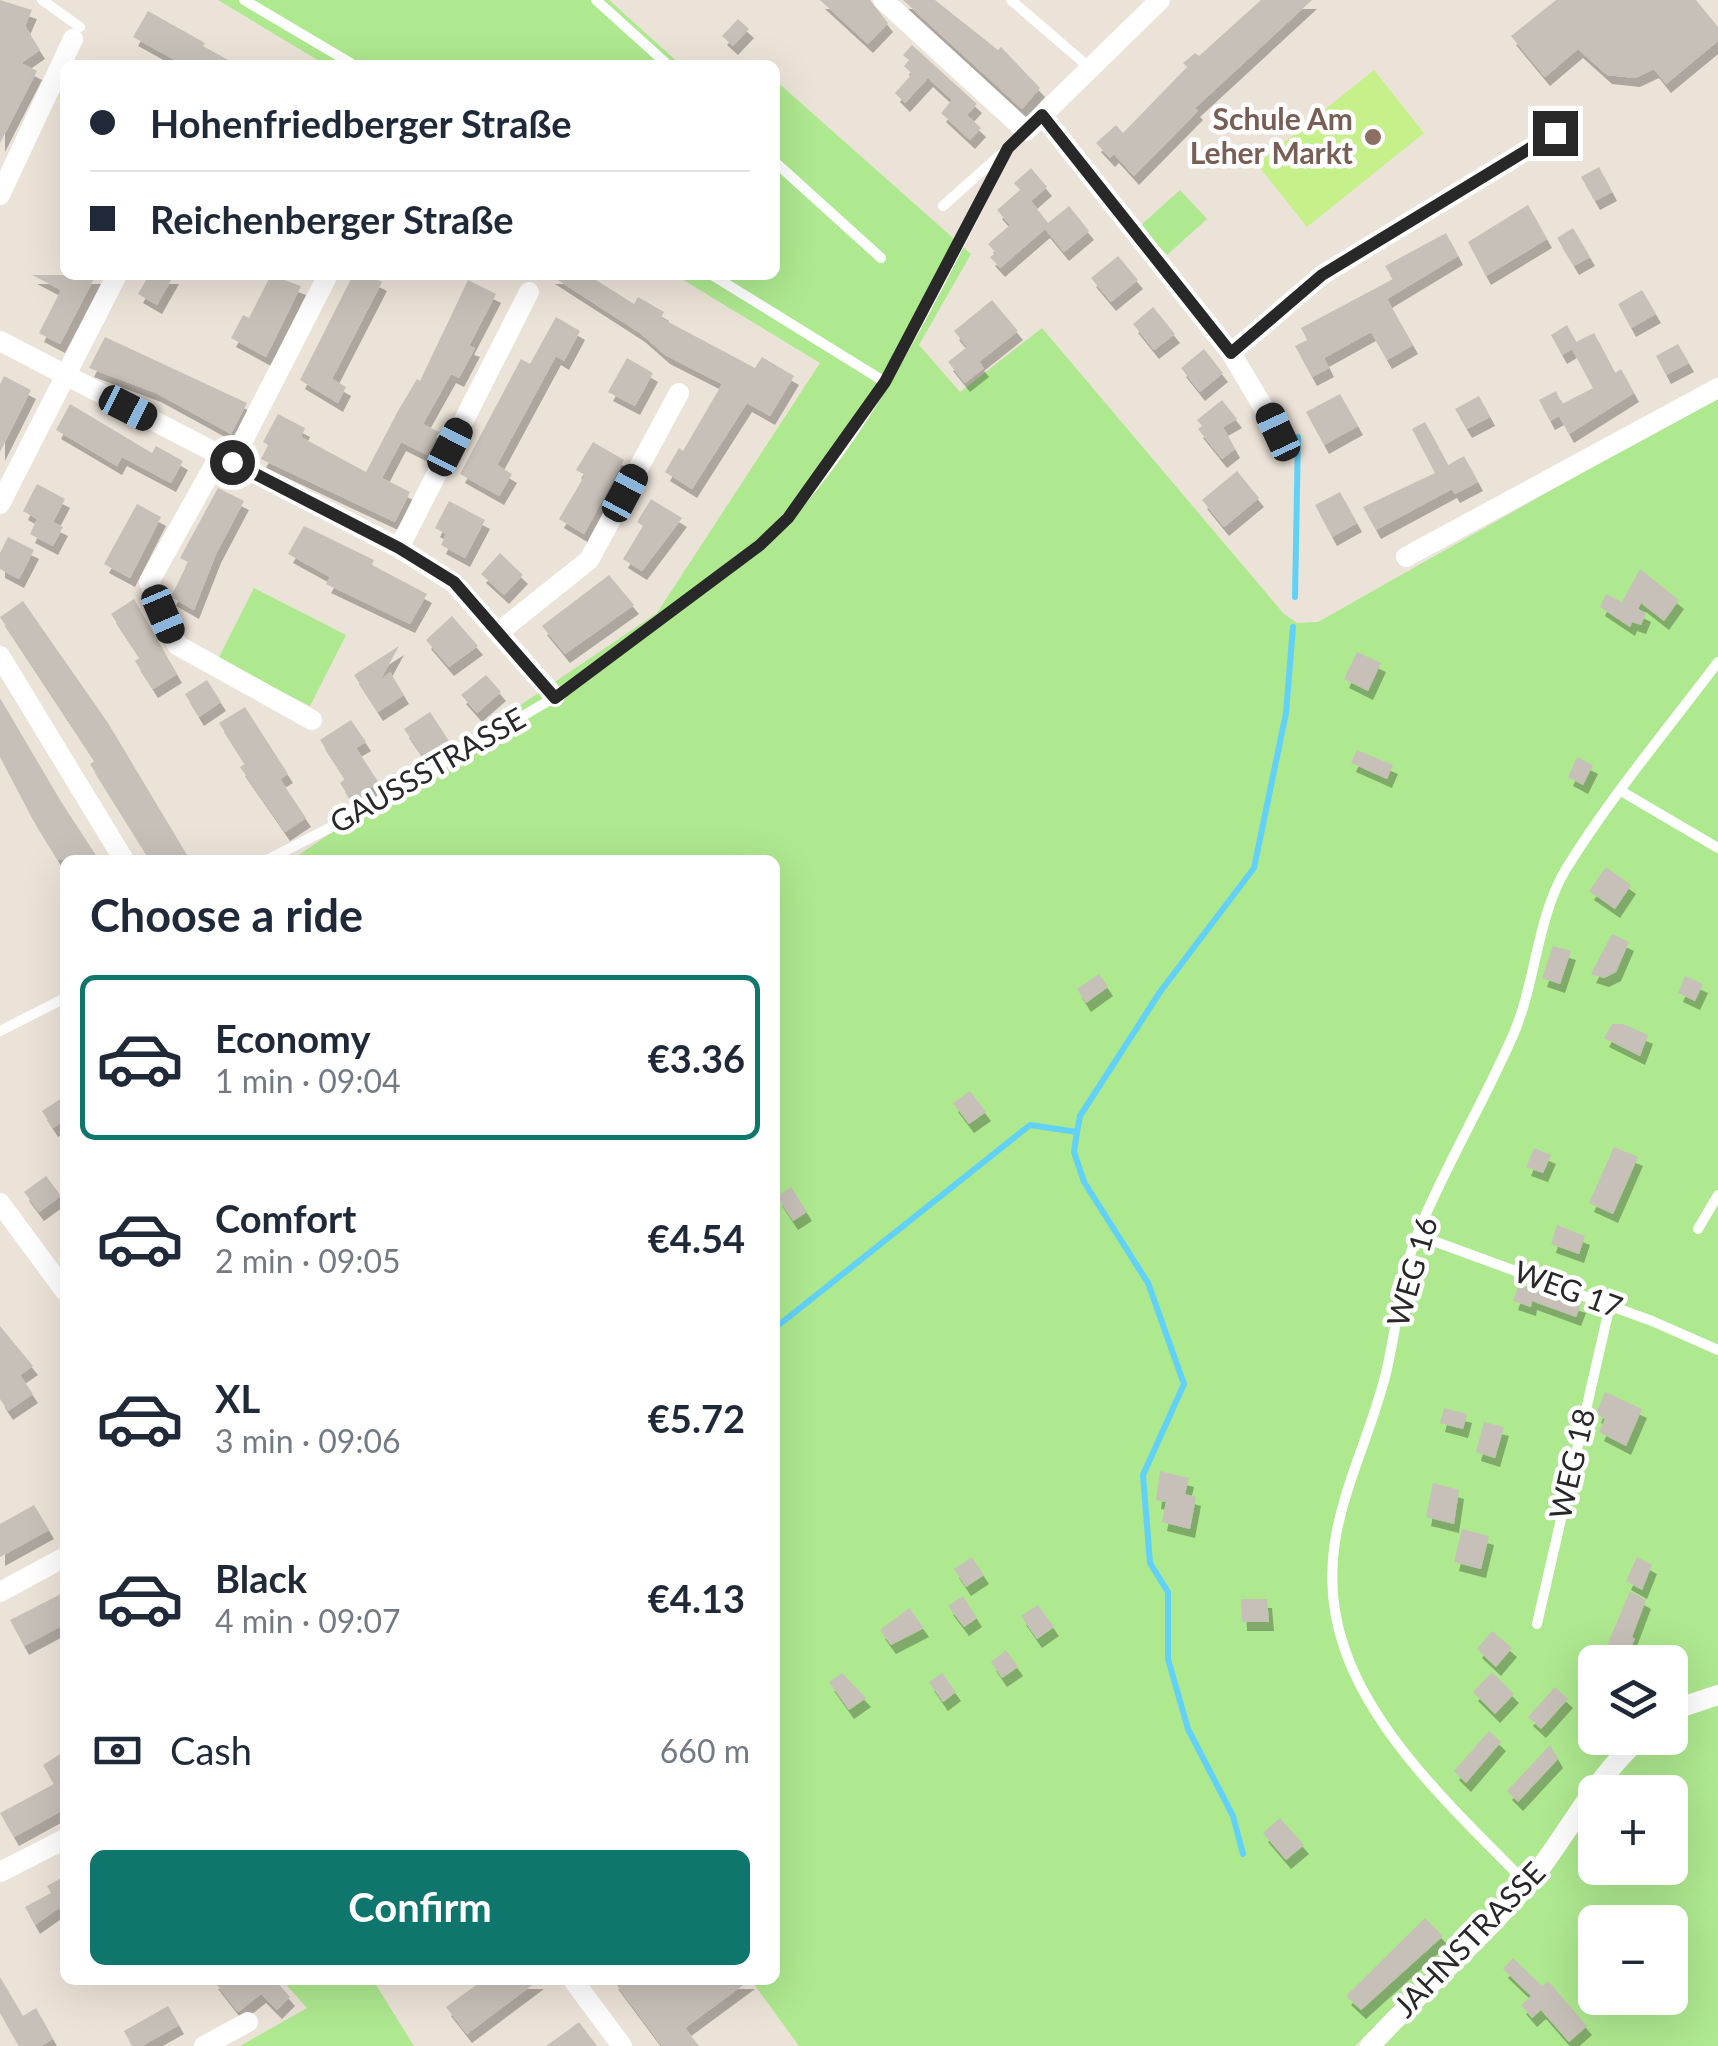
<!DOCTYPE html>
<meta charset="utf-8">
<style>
body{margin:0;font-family:Lato,sans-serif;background:#f2f2f3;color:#1f2937;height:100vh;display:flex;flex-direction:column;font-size:38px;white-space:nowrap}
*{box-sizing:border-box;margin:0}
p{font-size:32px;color:#747a83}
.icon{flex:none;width:55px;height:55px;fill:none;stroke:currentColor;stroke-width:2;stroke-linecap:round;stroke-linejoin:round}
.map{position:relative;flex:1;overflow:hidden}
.side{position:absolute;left:60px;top:855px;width:720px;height:1130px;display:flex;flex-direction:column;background:#fff;border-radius:15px;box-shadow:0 10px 40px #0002}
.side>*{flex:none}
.banner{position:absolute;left:60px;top:60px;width:720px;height:220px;border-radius:15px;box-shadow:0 10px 40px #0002;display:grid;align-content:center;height:220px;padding:0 30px;background:#fff}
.buttons{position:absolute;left:1578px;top:1645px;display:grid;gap:20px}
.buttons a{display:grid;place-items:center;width:110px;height:110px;border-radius:15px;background:#fff;box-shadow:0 10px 40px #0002;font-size:50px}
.end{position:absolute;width:45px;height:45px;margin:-22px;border:12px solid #282828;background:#fff;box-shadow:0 0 0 5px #fff}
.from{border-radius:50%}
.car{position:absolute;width:30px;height:60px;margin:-30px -15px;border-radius:12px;box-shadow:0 0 8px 2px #0007;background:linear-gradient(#222 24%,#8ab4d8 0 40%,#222 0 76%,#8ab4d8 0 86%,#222 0)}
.banner b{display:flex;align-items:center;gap:35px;height:95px;font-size:38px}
.banner b+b{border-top:2px solid #e0e1e3}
.banner i{width:25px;height:25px;background:#1f2937}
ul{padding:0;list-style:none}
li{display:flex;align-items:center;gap:30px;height:165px;margin:0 20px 15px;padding:0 10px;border:5px solid transparent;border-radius:15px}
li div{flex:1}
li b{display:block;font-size:38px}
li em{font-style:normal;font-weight:700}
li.current{border-color:#0f766e}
li>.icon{width:90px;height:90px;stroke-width:1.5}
h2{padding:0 30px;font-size:45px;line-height:120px}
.pay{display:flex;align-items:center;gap:25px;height:110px;padding:0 30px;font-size:38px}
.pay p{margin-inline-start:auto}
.cta{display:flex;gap:20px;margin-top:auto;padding:20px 30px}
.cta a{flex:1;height:115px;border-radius:15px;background:#0f766e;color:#fff;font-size:40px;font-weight:700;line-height:115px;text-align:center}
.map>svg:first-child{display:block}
.green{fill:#aee88f;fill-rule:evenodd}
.pitch{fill:#c6f08a}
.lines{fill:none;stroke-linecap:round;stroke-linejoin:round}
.stream{stroke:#61d1f8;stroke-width:6}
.building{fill:#c7c0b8;filter:url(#shadow)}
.service{stroke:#fff;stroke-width:10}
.minor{stroke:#fff;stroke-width:20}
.route{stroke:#282828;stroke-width:12}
.education-dot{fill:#8d6e63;stroke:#fff;stroke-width:4}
.labels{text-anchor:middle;stroke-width:9;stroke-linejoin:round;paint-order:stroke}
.education-label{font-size:30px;font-weight:bold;fill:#785e54;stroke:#fff;text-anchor:end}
.street-label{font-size:30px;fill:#282828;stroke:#fff}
</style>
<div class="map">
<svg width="1718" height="2046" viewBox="0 0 1718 2046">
<defs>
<filter id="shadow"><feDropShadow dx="5" dy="9" stdDeviation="0" flood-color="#0004"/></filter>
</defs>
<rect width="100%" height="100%" fill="#ece3d8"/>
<path class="green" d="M218,0H609L681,65H326Z
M775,80L971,254L919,345L960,392L1042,328L1284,614L1297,623L1318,622L1718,396V2046H1379L1462,1940L1355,2046H799L751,1980H775V860H291L657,613L820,363L675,275H775ZM1595,1662H1670V1738H1595ZM1595,1792H1670V1868H1595ZM1595,1922H1670V1998H1595Z
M1180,190L1207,219L1167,255L1140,226Z
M254,588L346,635L310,706L218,659Z
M282,1980H373L414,2046H240L307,2008Z"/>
<path class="pitch" d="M1374,70L1424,133L1307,227L1257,164Z"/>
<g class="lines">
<path class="stream" d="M1295,597L1298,437
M1077,1132L1080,1116L1160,992L1254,868L1286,713L1293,627
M775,1328L1030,1125L1077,1132L1074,1152L1084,1182L1148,1283L1184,1384L1143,1475L1150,1563L1168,1592V1659L1188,1729L1233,1816L1243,1854"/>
</g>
<path class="building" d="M0,0L32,10L25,26L40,50L21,63L37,71L0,143Z
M820,0H870L888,23L868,44Z
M903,0H935L998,50L1001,47L1040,88L1022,109Z
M1261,0H1312L1195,108L1198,111L1134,176L1114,154L1110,158L1096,143L1116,125L1123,133L1187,67L1183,63L1195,53L1199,56Z
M1556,0H1696L1718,27V41L1666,84L1654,69L1635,78L1607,75L1578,49L1545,77L1511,36Z
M148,11L205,43L203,46L237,65H184L133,37Z
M738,19L749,29L733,46L722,36Z
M912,45L977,104L967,115L981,128L970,140L941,113L952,100L928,78L905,103L895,93L912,74L904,66L909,60L903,55Z
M1599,167L1612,192L1595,201L1581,177Z
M1031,168L1047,187L1031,201L1048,223L1069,206L1089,231L1064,252L1045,229L1000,268L990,257L996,253L988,244L1010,225L997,210L1020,190L1014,183Z
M1528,205L1547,239L1486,276L1468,242Z
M1573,228L1590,257L1574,266L1557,238Z
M1446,233L1458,256L1387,299L1413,345L1387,360L1371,332L1324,358L1329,368L1312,377L1295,346L1307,340L1301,328L1393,279L1385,266Z
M1118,256L1138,280L1111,302L1091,278Z
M32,275H96L60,344L39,333L61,290Z
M149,275H174L157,305L138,294Z
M271,275L301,286L266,357L231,338L243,315L249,318Z
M353,275H368L382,282L332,379L346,387L338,403L300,380Z
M550,275H588L634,304L638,297L664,312L661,318L755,368L762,357L794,376L770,416L747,403L692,489L665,472L679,448L683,451L722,384L665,355L640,333Z
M468,280L496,294L469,346L475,348L459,378L451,374L423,424L439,432L427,455L401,442L382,478L410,492L395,522L261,459L268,445L263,442L278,414L305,428L301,437L366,472L398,411L417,379L420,381Z
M1642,290L1656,314L1631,328L1618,304Z
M992,300L1018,331L979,362L984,368L965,383L948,362L967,347L954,331Z
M1153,307L1175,334L1154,350L1133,324Z
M556,317L580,331L564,361L556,356L497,465L512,474L499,496L460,474L521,359L530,364Z
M1567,325L1576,342L1594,333L1615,373L1621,369L1634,393L1569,434L1559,416L1550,421L1539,400L1556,391L1562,404L1593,388L1572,349L1562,355L1551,335Z
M105,337L247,403L231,434L156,393L89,368Z
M1678,344L1689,363L1666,375L1656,356Z
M1204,349L1223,373L1200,392L1181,368Z
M627,358L653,373L635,406L608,392Z
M4,376L31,390L0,452V384Z
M1340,394L1358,426L1324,445L1306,412Z
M1479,396L1490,417L1467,429L1455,409Z
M1222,400L1237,419L1223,427L1235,449L1222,459L1198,429L1202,426L1197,420Z
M70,404L152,453L156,446L183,461L171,483L122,457L117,466L56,430Z
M1425,422L1448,465L1464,456L1478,482L1455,494L1452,489L1376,530L1363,507L1435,473L1412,429Z
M593,442L624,460L584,534L559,519L585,475L576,470Z
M1237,471L1259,498L1224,527L1202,500Z
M37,484L65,499L53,522L63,527L53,546L30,534L37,519L23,511Z
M218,488L244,501L216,554L194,610L171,597L188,562L180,558Z
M1340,492L1357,523L1332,537L1315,505Z
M651,499L682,518L642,571L623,559L643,526L637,522Z
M449,501L485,520L465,558L441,545L446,534L435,528Z
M137,504L161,517L130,578L104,564Z
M304,526L374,560L372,565L427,594L410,624L326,584L330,577L288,554Z
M8,537L34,550L19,579L0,569V553Z
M500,553L523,575L504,595L481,574Z
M1640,569L1679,600L1664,621L1641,603L1638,609L1646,613L1641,625L1632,622L1630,627L1600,607L1606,594L1622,602Z
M609,575L634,605L565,654L542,626Z
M134,599L177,674L153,689L135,661L140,658L111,614Z
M23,601L108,723L190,860H150L90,764L95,761L0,617Z
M452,616L478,646L449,667L426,640Z
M399,646L380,681L390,672L404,695L378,712L354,675Z
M1357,652L1381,663L1368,691L1344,679Z
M486,675L501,692L477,713L461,695Z
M207,680L221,702L199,717L185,694Z
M0,698L60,800L99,860H58L32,818L0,757Z
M245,707L288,774L280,779L306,818L285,832L240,767L245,764L219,723Z
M430,712L451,744L426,761L404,729Z
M351,720L366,742L356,748L379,783L351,800L340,783L345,779L320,740Z
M1357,750L1393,765L1387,779L1351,763Z
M1577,757L1593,765L1583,785L1568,777Z
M1606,867L1631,885L1615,909L1589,891Z
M1612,934L1629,942L1616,972L1604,978L1591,974Z
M1553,946L1571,951L1560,984L1542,978Z
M1099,974L1108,987L1086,1003L1077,989Z
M1685,976L1703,984L1695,1001L1678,993Z
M1612,1024H1623L1648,1035L1640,1056L1604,1038Z
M970,1091L986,1112L969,1124L953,1103Z
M65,1096V1120L53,1128L42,1111Z
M1614,1147L1638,1157L1613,1214L1589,1203Z
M1534,1148L1551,1155L1543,1173L1526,1167Z
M46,1176L61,1196L39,1212L24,1192Z
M791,1187L807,1212L793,1221L777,1197Z
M1557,1225L1585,1236L1579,1254L1551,1244Z
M1519,1285L1581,1304L1576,1317L1532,1301L1531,1307L1513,1301Z
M0,1326L33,1366L20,1375L33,1394L8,1411L0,1399Z
M1605,1392L1642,1409L1626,1446L1599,1432L1605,1419L1596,1414Z
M1444,1408L1467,1414L1463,1429L1440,1423Z
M1484,1422L1504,1427L1495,1458L1476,1452Z
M1160,1471L1189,1478L1185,1494L1196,1497L1190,1529L1162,1522L1166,1502L1156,1500Z
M1433,1483L1459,1490L1454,1524L1426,1517Z
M34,1505L49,1530L0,1557V1524Z
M1462,1529L1489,1536L1481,1569L1454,1562Z
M972,1557L984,1575L966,1587L954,1569Z
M1637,1557L1652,1565L1642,1590L1626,1581Z
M1630,1591L1646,1600L1632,1637L1635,1639L1624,1662H1618L1603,1655Z
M65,1592V1624L24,1646L10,1620Z
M963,1596L977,1618L964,1627L948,1606Z
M1241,1599H1267L1269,1622H1242Z
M1038,1605L1054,1627L1037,1639L1021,1616Z
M909,1608L924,1628L891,1645L880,1630Z
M1492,1631L1512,1648L1496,1667L1477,1649Z
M1006,1650L1018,1667L1002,1678L991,1662Z
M1492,1672L1514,1694L1495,1714L1473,1692Z
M842,1673L866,1698L849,1710L829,1682Z
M942,1673L956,1692L943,1702L929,1682Z
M1555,1687L1568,1699L1541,1729L1528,1717Z
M1489,1731L1501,1742L1466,1783L1454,1771Z
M1550,1745L1558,1759L1518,1802L1507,1791Z
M65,1751V1809L14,1837L0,1813L54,1784L43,1765Z
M1280,1818L1304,1845L1286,1860L1263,1833Z
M65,1876V1918L59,1908L35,1925L25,1907L51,1893L47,1886Z
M1425,1918L1443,1936L1361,2010L1346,1996Z
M1513,1958L1542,1986L1548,1981L1587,2026L1569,2042L1541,2010L1532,2018L1521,2005L1531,1996L1503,1969Z
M0,1977L23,2016L36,2008L53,2039L41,2046H19L0,2013Z
M213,1980H275L290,1997L277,2010L261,1994L238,2012Z
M483,1980H539L467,2034L446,2007Z
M613,1980H750L685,2028L699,2046H662Z
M168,2006L179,2025L142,2046H132L124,2031Z
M579,2022L597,2046H546L567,2031Z"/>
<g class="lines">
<path class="service" d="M42,0L80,27
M244,0L354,65
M596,0L668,65
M1011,0L1090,68
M775,162L881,258
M943,206L1000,155
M712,275L885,382
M1621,791L1718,848
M267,860L353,816L555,697L760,545C872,437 937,284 1009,148L1026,131
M0,1031L65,998
M1698,1229L1718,1195
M1417,1235L1652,1321L1718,1350
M1537,1624L1610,1305
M1527,1884C1462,1817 1374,1738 1344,1647C1309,1544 1360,1472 1385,1377C1397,1330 1400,1275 1419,1230C1447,1163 1485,1100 1514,1033C1536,981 1537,917 1566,869C1611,796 1667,730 1718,662"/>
<path class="minor" d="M883,0L1026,131L1160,0
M1042,115L1231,353L1278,432
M0,195L73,39
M0,341L399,548L454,583L555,697
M1231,353L1322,275L1555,133
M220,455L149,582L177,645L312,720
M232,462L328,275
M0,504L117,275
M399,548L529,292
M1406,557L1718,388
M500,631L589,560L679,393
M0,656L124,860
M0,1203L65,1291
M0,1592L65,1557
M1670,1711L1718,1695
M0,1872L65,1839
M573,1980L622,2046
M204,2046L248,2022
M1370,2046C1422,1989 1483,1938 1532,1879C1569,1832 1595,1778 1640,1738"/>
</g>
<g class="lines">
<path class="route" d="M232,462L399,548L454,582L555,698L760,545L788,518L885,382L1008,148L1042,115L1231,353L1322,275L1555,133"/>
</g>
<circle class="education-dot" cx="1373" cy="137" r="10"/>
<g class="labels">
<g class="education-label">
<text x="1353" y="130">Schule Am<tspan x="1353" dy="34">Leher Markt</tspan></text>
</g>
<g class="street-label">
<text transform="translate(428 771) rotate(-30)" y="10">GAUSSSTRASSE</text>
<text transform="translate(1413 1272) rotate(-74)" y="10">WEG 16</text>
<text transform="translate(1568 1290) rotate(20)" y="10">WEG 17</text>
<text transform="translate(1573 1464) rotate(-77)" y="10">WEG 18</text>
<text transform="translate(1470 1940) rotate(-46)" y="10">JAHNSTRASSE</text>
</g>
</g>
</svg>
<div class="buttons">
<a><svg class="icon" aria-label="layers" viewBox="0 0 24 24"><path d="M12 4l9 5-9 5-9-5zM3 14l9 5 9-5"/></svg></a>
<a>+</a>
<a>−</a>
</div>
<i class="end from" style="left:232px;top:462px"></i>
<i class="end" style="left:1555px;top:133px"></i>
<i class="car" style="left:128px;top:408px;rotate:117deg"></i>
<i class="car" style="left:1278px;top:432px;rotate:335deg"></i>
<i class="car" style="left:450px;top:447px;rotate:27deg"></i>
<i class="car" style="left:625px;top:493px;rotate:28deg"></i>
<i class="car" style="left:163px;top:614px;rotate:157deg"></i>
<div class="banner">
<b><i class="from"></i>Hohenfriedberger Straße</b>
<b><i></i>Reichenberger Straße</b>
</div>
<section class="side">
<h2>Choose a ride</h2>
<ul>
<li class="current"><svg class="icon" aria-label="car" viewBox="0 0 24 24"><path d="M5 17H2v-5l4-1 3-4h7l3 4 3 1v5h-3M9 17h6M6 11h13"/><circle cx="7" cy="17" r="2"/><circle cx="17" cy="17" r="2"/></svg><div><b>Economy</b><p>1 min · 09:04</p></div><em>€3.36</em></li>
<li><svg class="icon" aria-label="car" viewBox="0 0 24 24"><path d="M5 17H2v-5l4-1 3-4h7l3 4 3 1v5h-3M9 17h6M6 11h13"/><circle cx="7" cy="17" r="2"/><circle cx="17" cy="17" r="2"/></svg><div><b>Comfort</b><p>2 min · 09:05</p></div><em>€4.54</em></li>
<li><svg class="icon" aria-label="car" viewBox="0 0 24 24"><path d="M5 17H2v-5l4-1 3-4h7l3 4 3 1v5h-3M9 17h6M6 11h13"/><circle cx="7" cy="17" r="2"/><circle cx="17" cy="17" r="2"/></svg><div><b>XL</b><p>3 min · 09:06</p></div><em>€5.72</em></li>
<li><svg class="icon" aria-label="car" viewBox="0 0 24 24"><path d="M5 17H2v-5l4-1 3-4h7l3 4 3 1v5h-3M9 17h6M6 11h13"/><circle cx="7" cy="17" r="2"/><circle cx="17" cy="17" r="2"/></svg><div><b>Black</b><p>4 min · 09:07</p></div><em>€4.13</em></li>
</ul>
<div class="pay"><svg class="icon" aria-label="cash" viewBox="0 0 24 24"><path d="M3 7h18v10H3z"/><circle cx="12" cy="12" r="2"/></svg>Cash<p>660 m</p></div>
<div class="cta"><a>Confirm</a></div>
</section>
</div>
